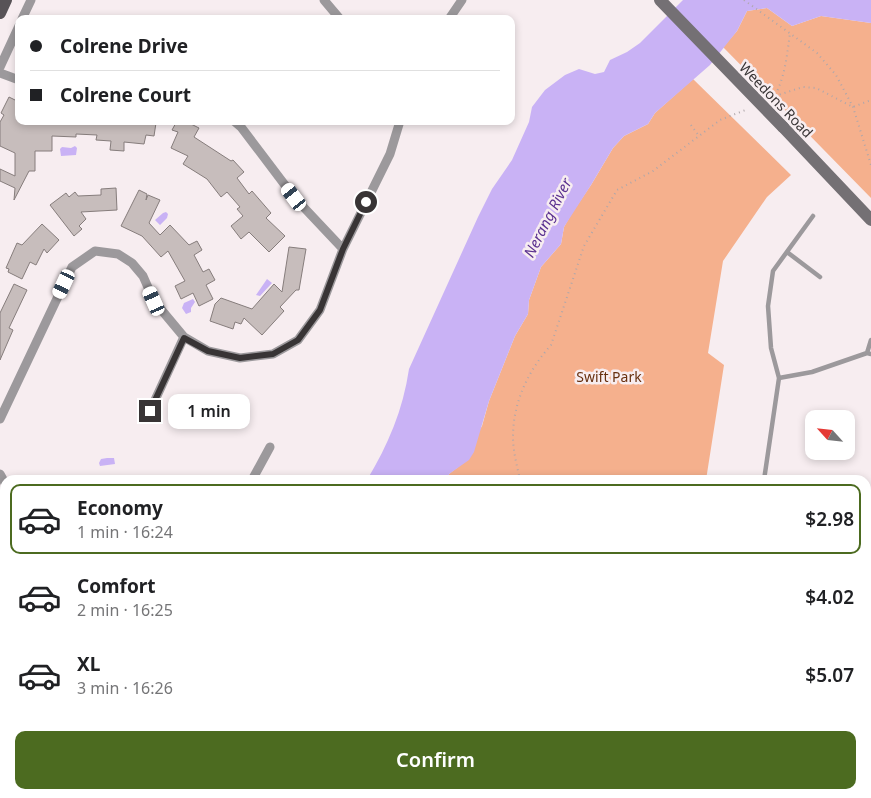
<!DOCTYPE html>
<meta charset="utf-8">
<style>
body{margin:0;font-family:"Noto Sans",sans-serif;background:#f2f2f2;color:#202124;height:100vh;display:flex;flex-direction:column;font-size:19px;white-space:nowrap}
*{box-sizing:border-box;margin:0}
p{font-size:16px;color:#757577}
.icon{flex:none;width:28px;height:28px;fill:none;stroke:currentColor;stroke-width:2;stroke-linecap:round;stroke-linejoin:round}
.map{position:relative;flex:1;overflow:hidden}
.sheet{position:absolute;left:0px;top:475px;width:871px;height:324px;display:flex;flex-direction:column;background:#fff;border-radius:15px 15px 0 0;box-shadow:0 2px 8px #0003}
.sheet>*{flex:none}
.hud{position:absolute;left:15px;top:15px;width:500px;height:110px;border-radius:10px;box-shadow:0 2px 8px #0003;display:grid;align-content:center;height:110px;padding:0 15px;background:#fff}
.needle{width:32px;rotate:297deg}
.controls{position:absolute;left:805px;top:410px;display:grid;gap:10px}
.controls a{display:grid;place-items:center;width:50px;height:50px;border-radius:10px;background:#fff;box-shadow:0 2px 8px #0003;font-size:25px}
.end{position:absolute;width:22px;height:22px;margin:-11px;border:6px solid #383435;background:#fff;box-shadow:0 0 0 2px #fff}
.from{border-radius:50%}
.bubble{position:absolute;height:35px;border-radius:10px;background:#fff;box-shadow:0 2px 8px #0003;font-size:16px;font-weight:600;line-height:35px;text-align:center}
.car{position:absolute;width:15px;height:30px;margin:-15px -8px;border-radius:6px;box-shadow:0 0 4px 1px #0007;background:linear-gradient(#fff 24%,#345 0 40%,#fff 0 76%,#345 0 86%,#fff 0)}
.hud b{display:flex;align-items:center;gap:18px;height:48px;font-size:19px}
.hud b+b{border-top:1px solid #e0e0e0}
.hud i{width:12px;height:12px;background:#202124}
ul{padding:9px 0 0;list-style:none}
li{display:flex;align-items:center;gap:15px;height:70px;margin:0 10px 8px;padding:0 5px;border:2px solid transparent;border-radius:10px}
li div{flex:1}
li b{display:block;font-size:19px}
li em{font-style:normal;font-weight:600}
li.current{border-color:#4c6b20}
li>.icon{width:45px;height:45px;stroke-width:1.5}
.primary-button{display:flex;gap:10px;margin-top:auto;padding:10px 15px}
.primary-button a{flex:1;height:58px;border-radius:10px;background:#4c6b20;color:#fff;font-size:20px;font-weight:600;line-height:58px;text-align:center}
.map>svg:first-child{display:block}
.green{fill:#f5b08d}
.water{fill:#c9b2f5}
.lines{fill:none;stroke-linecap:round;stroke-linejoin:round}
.stream{stroke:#c9b2f5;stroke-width:4}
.building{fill:#c7bdbc;stroke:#867d7c}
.path{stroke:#afa7aa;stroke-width:2;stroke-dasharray:1 4;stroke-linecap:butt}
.lane{stroke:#9c999c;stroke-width:4.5}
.street{stroke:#9c999c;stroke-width:9}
.secondary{stroke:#747074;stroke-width:12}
.primary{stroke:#585357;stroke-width:12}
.secondary-bridge{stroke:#747074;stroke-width:12}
.route{stroke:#383435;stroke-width:6}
.labels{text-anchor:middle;stroke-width:5;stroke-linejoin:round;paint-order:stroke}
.street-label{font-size:14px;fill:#383435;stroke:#f7edf0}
.park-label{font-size:14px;fill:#67300f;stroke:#f7edf0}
.water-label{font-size:15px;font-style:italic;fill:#5b3190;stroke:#f7edf0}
</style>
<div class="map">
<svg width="871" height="798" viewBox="0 0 871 798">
<rect width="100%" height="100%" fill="#f7edf0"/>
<path class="green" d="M767,8L792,26L821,16L871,23V198L723,47L737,31L747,11Z
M693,79L791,175L767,197L723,261L708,353L724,365L706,480H448L449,474L458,467L482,426L489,401L515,336L528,314L529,300L541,267L561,244L564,227L572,213L591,185L613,148L624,136L648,124L655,113Z
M314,794H482L479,798L460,796L456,798H312Z"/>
<path class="water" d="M683,0H871V23L821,16L792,26L767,8L747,11L737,31L710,65L655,113L648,124L624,136L613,148L591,185L564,227L561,244L541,267L529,300L528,314L515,336L489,401L474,452L469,460L449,474L448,480H367C388,445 403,410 409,369L478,217L492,189L512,160L529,122L532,107L545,90L565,75L579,69L595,74L604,72L610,60L627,52L640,43Z
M75,146L77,148L76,155L61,156L60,149L62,147L71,148Z
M166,212L168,214L167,218L160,225L155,220L163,213Z
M267,279L272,283L260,296L256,295Z
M193,299L195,302L191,308V312L186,314L182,308L184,303Z
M107,458H114L115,464L100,466L99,463L101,459Z
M263,794H314L312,798H262Z"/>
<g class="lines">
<path class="stream" d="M85,798L97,794"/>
</g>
<path class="building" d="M9,97L19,102V121H143L156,123L154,136L146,135L144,144L124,142V151L110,150L111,141L96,140L97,135L76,134V137L52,136V151H35V171H29L14,200L15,188L0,181V169L15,176V153L0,146V122L4,115L1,113Z
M177,121H185L199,128L194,137L231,161L233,160L244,172L237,178L249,194L252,191L271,213L266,218L285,236L269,252L249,232L241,239L231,226L243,216L237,209L240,207L227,192L221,197L207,179L183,164L188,156L171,148L178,132L172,130Z
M116,188L117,210L81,212L86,219L79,226L82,229L74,236L50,205L66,193L69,197L75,192L78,196L101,195V189Z
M139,190L147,194L146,200L148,195L160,200L149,223L160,235L170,225L189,245L197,241L202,250L194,255L203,272L209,269L215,280L206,285L213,299L199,306L193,293L181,299L175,286L185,281L168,251L161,257L142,236L121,226Z
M42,224L59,240L47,253L44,249L36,265L30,262L22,279L8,272L9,269L6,268L17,243L22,245Z
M289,247L306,249L299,290H296L280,307L284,311L262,335L244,318L241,324L235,322L233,329L210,321L215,304L221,298L252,309L274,284L282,292Z
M14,284L27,290L9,328L13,330L0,360V313Z"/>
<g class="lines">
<path class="path" d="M744,0L817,53L836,75L853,107L871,165
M775,96L803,87L816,88L853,107L871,100
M773,99C785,79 787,55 790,33
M691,125L699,136
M520,480C517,466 513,451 513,437C513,402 528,371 551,345L584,246L617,190L653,171L720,120L748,109
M356,798L358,794"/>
<path class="lane" d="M787,252L820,277
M867,353L871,340
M779,378L812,372L867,353L871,354
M764,480L779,378L771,348L768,306L773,271L813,216
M866,536H871"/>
<path class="street" d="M324,0L340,19
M22,19L31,0
M449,19L462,0
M0,67L19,26
M0,73L19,80
M234,121L241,127L294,197L343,249
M150,411L184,337
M0,419L72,267L95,251L118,254L132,263L143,276L154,301L184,337L208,351L240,358L273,354L298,340L320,310L343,249L390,154L400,121
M0,474L5,483
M252,480L270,447
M866,661L871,663
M0,684H5
M866,767L871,763
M625,798L629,794
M832,798L836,794"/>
<path class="secondary" d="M783,127L871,220"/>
<path class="primary" d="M0,13L6,0"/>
<path class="secondary-bridge" d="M660,0L783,127"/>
</g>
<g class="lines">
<path class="route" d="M150,411L184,338L208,351L240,358L273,354L298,340L320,310L343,249L366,202"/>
</g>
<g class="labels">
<g class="street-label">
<text transform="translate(776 100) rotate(46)" y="5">Weedons Road</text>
</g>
<g class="park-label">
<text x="609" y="382">Swift Park</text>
</g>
<g class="water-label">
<text transform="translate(548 218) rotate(-63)" y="5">Nerang River</text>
</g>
</g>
</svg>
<div class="controls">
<a><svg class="needle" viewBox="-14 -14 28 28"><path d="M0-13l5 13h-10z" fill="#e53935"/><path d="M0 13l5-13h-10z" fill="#757577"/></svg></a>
</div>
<i class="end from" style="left:366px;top:202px"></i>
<i class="end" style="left:150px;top:411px"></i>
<div class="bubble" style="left:168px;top:394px;width:82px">1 min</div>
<i class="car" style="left:294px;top:197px;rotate:323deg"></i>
<i class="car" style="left:64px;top:284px;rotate:205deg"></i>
<i class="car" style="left:154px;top:301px;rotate:336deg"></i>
<div class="hud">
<b><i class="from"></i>Colrene Drive</b>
<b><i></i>Colrene Court</b>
</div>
<section class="sheet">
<ul>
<li class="current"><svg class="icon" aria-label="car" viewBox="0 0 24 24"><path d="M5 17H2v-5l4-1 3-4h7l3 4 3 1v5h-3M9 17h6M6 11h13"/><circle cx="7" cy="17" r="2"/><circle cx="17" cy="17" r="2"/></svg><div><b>Economy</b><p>1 min · 16:24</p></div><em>$2.98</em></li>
<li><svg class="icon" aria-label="car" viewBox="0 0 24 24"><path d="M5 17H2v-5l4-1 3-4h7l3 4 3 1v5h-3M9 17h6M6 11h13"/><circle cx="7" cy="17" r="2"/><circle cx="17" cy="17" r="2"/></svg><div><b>Comfort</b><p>2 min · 16:25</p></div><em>$4.02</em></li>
<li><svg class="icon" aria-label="car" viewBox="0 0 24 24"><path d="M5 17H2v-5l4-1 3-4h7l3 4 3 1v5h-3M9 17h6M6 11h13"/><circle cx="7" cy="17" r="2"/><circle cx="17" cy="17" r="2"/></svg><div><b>XL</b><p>3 min · 16:26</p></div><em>$5.07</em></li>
</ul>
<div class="primary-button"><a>Confirm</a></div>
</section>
</div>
